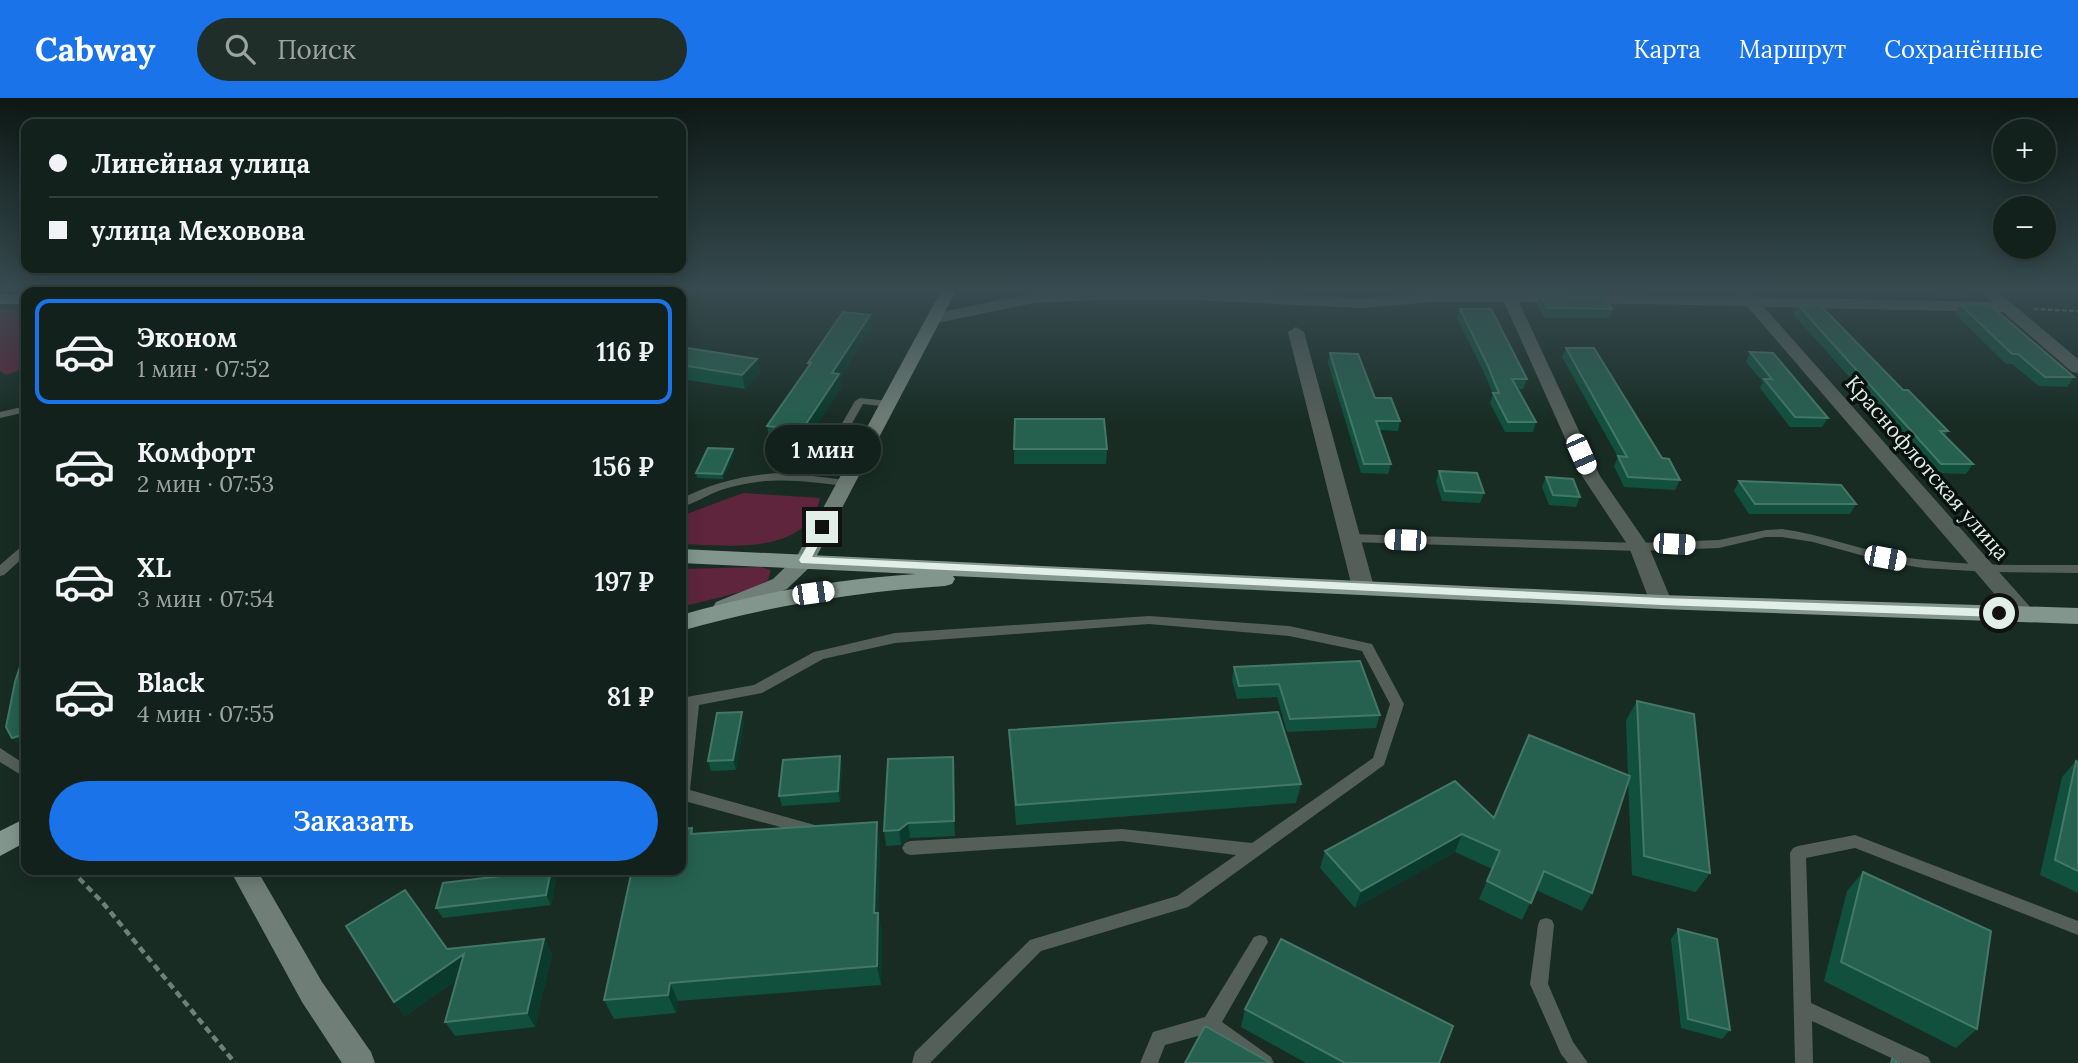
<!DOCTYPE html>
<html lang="ru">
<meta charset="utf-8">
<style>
body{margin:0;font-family:Lora,serif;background:#1f2e28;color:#f1f3f6;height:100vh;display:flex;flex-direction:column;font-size:26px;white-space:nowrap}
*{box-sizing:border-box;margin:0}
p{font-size:23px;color:#9ca3a3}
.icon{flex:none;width:38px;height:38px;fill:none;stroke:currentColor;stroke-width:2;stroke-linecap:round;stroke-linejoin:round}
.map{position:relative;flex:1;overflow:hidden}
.side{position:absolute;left:21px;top:189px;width:665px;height:588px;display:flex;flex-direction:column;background:#12211b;border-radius:14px;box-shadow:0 4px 18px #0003,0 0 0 2px #313e3a}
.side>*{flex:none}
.top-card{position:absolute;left:21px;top:21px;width:665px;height:154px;border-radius:14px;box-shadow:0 4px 18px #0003,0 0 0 2px #313e3a;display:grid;align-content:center;height:154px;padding:0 28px;background:#12211b}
.controls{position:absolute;left:1993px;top:21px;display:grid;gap:14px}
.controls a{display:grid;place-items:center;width:63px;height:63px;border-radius:50%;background:#12211b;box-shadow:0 4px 18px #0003,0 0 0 2px #313e3a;font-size:35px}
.end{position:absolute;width:32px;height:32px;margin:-16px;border:9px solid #e2eee8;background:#111;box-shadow:0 0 0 4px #111}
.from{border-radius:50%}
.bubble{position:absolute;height:49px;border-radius:24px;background:#12211b;box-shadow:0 4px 18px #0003,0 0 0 2px #313e3a;font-size:23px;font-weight:600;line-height:49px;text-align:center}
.car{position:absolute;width:21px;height:42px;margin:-21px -10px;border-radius:9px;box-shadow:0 0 5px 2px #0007;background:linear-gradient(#fff 24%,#345 0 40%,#fff 0 76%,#345 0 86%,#fff 0)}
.top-card b{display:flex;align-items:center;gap:24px;height:66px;font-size:26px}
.top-card b+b{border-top:2px solid #313e3a}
.top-card i{width:18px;height:18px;background:#f1f3f6}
ul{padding:12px 0 0;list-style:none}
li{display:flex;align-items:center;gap:21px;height:105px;margin:0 14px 10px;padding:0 14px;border:4px solid transparent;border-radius:14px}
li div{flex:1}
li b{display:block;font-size:26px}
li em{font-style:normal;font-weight:600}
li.selected{border-color:#1a73e8}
li>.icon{width:63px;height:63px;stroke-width:1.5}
.button{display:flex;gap:14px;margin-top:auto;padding:14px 28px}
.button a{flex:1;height:80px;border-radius:42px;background:#1a73e8;color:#fff;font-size:28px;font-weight:600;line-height:80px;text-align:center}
header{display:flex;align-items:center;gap:42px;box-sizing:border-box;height:98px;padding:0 35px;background:#1a73e8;color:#fff}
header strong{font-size:33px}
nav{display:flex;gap:38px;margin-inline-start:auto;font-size:24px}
.search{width:490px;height:63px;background:#1f2e28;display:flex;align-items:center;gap:18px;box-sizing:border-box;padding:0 24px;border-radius:38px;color:#9ca3a3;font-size:26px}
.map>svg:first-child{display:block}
.green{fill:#5e253c}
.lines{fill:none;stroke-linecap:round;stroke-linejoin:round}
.path-far1{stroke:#708079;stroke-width:2.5;stroke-dasharray:4.5 2.5;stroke-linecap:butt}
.path{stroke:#708079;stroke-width:4.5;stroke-dasharray:7 4.5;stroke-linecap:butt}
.lane{fill:#555f5a;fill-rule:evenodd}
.street{fill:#555f5a;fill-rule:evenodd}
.secondary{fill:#6f7e77;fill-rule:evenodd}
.primary{fill:#82968d;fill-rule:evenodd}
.wall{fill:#10503d}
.shaded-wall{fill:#0a3a2b}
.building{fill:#26614f;stroke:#447767;stroke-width:2}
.route{fill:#e2eee8}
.labels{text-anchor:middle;stroke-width:7;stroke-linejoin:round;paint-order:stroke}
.street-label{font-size:21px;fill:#e2eee8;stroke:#0a120f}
</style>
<header>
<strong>Cabway</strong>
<div class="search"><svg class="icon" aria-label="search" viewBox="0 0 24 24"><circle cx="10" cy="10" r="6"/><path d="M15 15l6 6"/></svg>Поиск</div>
<nav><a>Карта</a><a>Маршрут</a><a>Сохранённые</a></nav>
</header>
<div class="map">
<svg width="2078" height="965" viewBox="0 0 2078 965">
<rect width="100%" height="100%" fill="#182c24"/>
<path class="green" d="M0,211H26V270L6,277L0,273Z
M743,395L820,400C807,459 726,447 681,446V418Z
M760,469L771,472L768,482L753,491L681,509V471Z"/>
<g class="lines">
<path class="path-far1" d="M2034,211L2078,213"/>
<path class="path" d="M71,772L103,805L235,965"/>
<path class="lane" d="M114,191H125L121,194H111Z
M207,191H216L214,194H205Z
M530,191H567L571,194H526Z
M860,300L889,303L894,306L889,309L863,306L838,350H830L829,348L855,303Z
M26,308V314L0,320V314Z
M788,375L846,382L852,385L846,388C800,383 767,377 721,392C707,397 694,406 681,409V401C713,384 751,375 788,375Z
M1782,431C1823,436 1861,453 1902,459C1960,468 2019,467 2078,467V475L1989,474L1923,470L1886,464L1813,444L1782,439H1766L1719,450L1639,453L1352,444L1346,440L1352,436L1639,445L1719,442L1766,432Z
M26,447V457L4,477L0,478V467L22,448Z
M1149,518L1289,528L1372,546L1404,606L1384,667L1188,809L1041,853L930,965H912L915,954L1030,842L1177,798L1236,757L1122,743L910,757L905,755L902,750L905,745L910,743L1122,731L1252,745L1373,660L1390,606L1362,553L1289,538L1149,526L895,545L823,561L762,595L699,607L690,692L818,728L821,732L818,736L813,738L681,702V646L685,609L681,610V600L754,587L814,554L895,535Z
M0,650L26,667V680L0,664Z
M1855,737L2078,823V837L1855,750L1806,760L1811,905L1928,959L1931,965H1902L1812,923L1813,965H1795L1790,755L1793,750L1798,748Z
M1546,820L1552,822L1554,827L1548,886L1573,944L1588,965H1568L1561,956L1530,886L1538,827L1540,822Z
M1260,837L1266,839L1268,844L1222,924L1271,959L1274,965H1250L1209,935L1165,947L1158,965H1140L1153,934L1205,919L1254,839Z"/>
<path class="street" d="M307,191H323V194H308Z
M1499,191H1514L1515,195L1739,199L1736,195L1739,192L1746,191L1756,199L1992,204L1979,191H1995L2078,261V275L2072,274L2003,214L1764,209L2032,511L2035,516L2032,521L2024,523L2016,521L1747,208L1519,204L1600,378L1649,449L1672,504L1669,509L1661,511L1653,509L1650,504L1629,449L1582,378L1504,204H1433L1361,210L1192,202H1100L1034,205L937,225L929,220L937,215L1034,195L1100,192H1192L1361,200L1433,194H1500Z
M1296,229L1304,234L1374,489L1370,494H1356L1352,489L1288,234Z"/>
<path class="secondary" d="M942,191H957L812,467L787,491L732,514L724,516L716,514L713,509L716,504L773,481L797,458Z
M0,196H26V206H0Z
M230,772H257L322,884L371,954L375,965H342L302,904Z"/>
<path class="primary" d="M681,451L1661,497L2078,510V526L1661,511L953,478L955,481L952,486L945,488C855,494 768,508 681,533V517C758,495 836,481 916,476L681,465Z
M26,720V744L0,758V733Z"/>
</g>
<path class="wall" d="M1527,191H1592L1591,194L1528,193Z
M1929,191H1972L1973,192L1968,201L1939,200Z
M1540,198L1612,211L1609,220H1545L1537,207Z
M1798,207L1903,292L1948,333L1945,338L1973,366L1966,376L1935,375L1793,216Z
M1961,207L2074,279L2067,289L2039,288L2012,266H2006L1955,216Z
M1460,211L1527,281L1523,291H1517L1536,324L1533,334H1505L1490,305L1493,296L1485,277L1457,220Z
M870,217L872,230L840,280L841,290L804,346L769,341L767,328L808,269V265Z
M681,249L757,261L760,275L745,291L681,281Z
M1566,250L1680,382L1675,392L1624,389L1614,368L1618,359L1562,259Z
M1750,254L1828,320L1822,329H1790L1760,290L1763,284L1746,264Z
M1330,255L1375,300L1400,323L1398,333L1379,332L1391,366L1388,376L1361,375L1328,265Z
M1015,321L1107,351L1106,366H1014Z
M733,351L734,356L723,381L697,380L696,375Z
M1439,373L1484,395L1480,405L1442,403L1436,383Z
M1546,379L1580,399L1576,409L1549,407L1542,389Z
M1739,383L1856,406L1850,416H1749L1734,393Z
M1234,569L1380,617L1376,630L1287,634L1277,599L1237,601L1232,582Z
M1637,603L1710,775L1696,794L1632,777L1628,683L1592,795L1582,813L1536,792L1522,822L1479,801L1492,771L1455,754L1355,810L1320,770L1325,753L1494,720L1628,678L1626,622Z
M744,624L736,672L711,673L708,663Z
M1009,632L1301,686L1296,705L1016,727L1010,652Z
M840,658L842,668L840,704L782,708L779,698Z
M953,659L955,674V738L910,740L901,747L886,748L884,733Z
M2076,663L2078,664V795L2040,777L2062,679Z
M692,730L694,736L880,743L878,815L882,834L881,887L678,903L676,915L614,921L604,902Z
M1863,774L1977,931L1956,950L1824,883L1847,793Z
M556,782L551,807L443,820L436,810Z
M1678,831L1730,932L1722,941L1681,930L1671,841Z
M544,841L552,856L535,929L455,938L445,924L457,882L405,918L394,904L447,851Z
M1245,911L1439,965H1306L1241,929Z"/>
<path class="shaded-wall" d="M870,217L872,230L840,280L841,290L804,346L802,332L832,275Z
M757,261L760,275L745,291L742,277Z
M733,351L734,356L723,381L722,376Z
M742,614L744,624L736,672L733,662Z
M26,636V645L19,647L12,640Z
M840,658L842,668L840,704L838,693Z
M953,659L955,674V738L954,723Z
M877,724L880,743L877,835L874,815Z
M908,725L910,740L901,747L899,732Z
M1462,736L1455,754L1355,810L1361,793Z
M551,772L556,782L551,807L546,797Z
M878,815L882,834L881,887L877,868Z
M544,841L552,856L535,929L527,915Z
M464,856L473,871L405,918L394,904Z
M670,885L678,903L676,915L668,897Z"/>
<path class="building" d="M1540,198L1604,199L1612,211L1548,210Z
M1798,207L1821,208L1903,292H1908L1948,333H1940L1973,366H1941Z
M1961,207H1990L2074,279H2045L2018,256H2012Z
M1460,211H1491L1527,281H1512L1536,324H1508L1493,295H1499L1488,268Z
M843,214L870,217L832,275L839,276L802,332L767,328L811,265H808Z
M681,249L757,261L742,277L681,267Z
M1566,250H1594L1662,360L1669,361L1680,382L1628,379L1618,358L1627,359Z
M1750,254L1773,255L1828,320L1795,319L1764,281H1772Z
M1330,255L1358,256L1375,300H1391L1400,323H1376L1391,366H1364Z
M1015,321H1104L1107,351H1014Z
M708,350L733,351L722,376L696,375Z
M1439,373L1477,375L1484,395L1445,393Z
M1546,379L1573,381L1580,399L1553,397Z
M1739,383L1841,387L1856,406H1755Z
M26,550V636L12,640L6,629L15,584Z
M1360,563L1380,617L1290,621L1279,586L1239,588L1234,569Z
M1637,603L1694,616L1710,775L1644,758Z
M742,614L733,662L708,663L717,615Z
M1278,614L1301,686L1016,707L1009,632Z
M1529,637L1630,678L1592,795L1544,773L1531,805L1487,783L1500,753L1462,736L1361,793L1325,753L1455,683L1494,720Z
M840,658L838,693L779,698L783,662Z
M953,659L954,723L908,725L899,732L884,733L888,661Z
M2076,663L2078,664V773L2055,762Z
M877,724L874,815H878L877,868L670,885L668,897L604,902L632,772H681V731L692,730L691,736Z
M551,772L546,797L436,810L443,785Z
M1863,774L1991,833L1977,931L1841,864Z
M405,792L447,851L544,841L527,915L445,924L464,856L394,904L346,828Z
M1678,831L1717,841L1730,932L1688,921Z
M1281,841L1453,928L1439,965H1345L1245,911Z
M1205,928L1271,965H1185Z
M1892,961L1900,965H1891Z"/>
<linearGradient id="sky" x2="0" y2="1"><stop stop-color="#0d1814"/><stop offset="0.59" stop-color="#374b50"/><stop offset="1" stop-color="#374b50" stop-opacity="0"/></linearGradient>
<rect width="2078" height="326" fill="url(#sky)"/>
<path class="route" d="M819,427L828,429L812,459L1661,500L1999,511L2005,515L1999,519L1661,507L801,465L799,462Z"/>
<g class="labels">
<g class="street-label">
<text transform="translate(1927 370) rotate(49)" y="7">Краснофлотская улица</text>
</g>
</g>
</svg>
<div class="controls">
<a>+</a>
<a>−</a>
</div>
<i class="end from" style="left:1999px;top:515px"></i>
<i class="end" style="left:822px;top:429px"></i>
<div class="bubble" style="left:765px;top:327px;width:116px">1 мин</div>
<i class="car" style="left:1581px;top:356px;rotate:156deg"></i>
<i class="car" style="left:1405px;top:442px;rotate:272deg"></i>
<i class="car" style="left:1674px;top:446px;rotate:93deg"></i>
<i class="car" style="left:1885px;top:460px;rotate:101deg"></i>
<i class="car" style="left:813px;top:495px;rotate:82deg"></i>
<div class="top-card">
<b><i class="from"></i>Линейная улица</b>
<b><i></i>улица Меховова</b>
</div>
<section class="side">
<ul>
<li class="selected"><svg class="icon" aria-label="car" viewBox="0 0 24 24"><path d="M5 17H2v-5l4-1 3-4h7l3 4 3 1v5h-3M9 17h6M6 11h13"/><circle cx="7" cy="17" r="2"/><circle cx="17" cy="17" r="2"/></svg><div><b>Эконом</b><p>1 мин · 07:52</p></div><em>116 ₽</em></li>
<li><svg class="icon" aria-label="car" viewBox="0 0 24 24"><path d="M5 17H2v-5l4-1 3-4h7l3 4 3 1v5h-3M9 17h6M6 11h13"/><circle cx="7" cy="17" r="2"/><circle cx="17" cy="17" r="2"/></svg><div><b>Комфорт</b><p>2 мин · 07:53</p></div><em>156 ₽</em></li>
<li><svg class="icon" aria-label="car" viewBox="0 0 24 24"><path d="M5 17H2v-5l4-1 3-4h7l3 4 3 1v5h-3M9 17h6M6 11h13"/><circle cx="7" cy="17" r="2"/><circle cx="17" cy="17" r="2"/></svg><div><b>XL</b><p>3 мин · 07:54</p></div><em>197 ₽</em></li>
<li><svg class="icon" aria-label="car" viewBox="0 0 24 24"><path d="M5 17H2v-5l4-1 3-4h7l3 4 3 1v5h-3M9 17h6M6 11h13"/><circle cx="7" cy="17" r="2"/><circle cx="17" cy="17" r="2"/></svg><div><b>Black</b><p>4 мин · 07:55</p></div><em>81 ₽</em></li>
</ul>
<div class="button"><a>Заказать</a></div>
</section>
</div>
